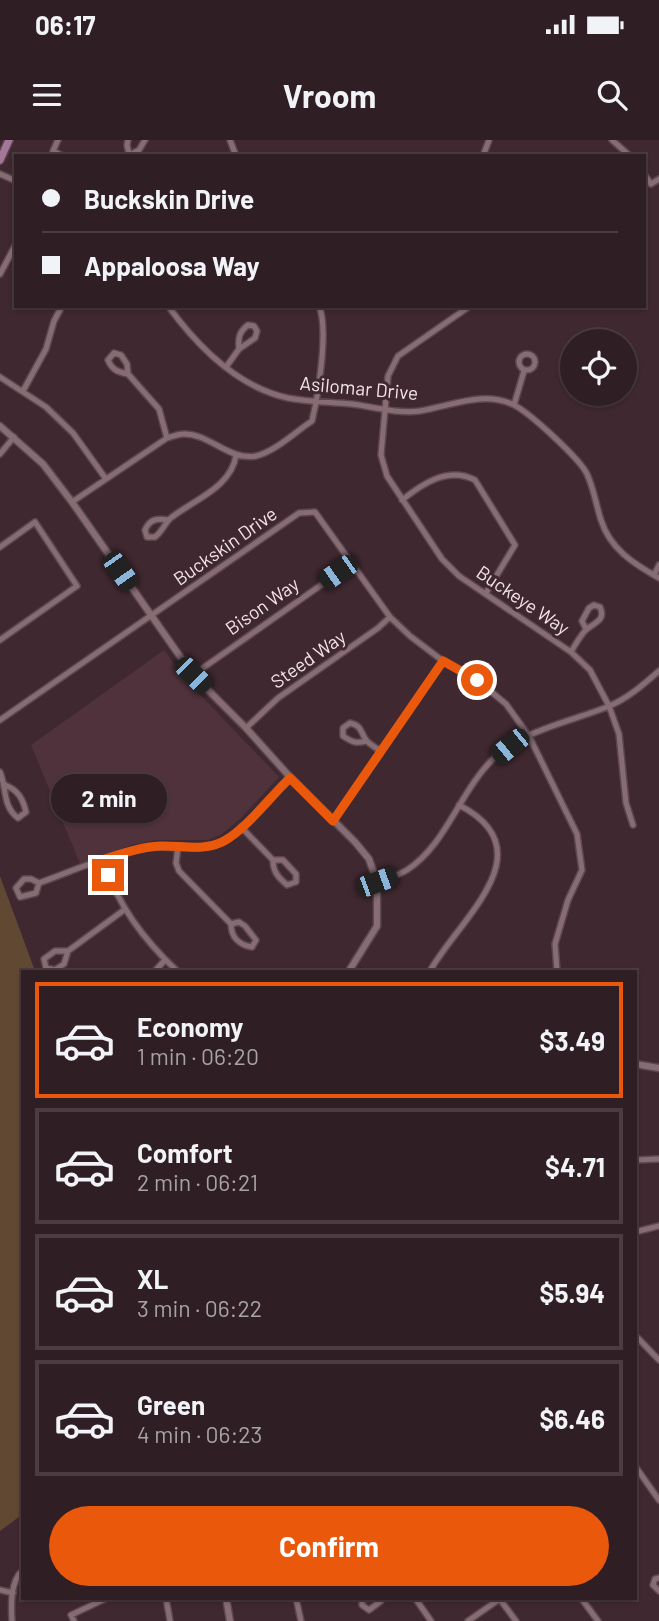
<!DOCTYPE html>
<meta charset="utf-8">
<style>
body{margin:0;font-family:Barlow,sans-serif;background:#3b2b31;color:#f1f3f6;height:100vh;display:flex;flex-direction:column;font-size:26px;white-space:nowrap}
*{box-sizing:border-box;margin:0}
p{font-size:23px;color:#a7a2a6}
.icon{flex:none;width:38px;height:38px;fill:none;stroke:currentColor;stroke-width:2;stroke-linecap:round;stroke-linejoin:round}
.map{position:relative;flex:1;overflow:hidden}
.drawer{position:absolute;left:21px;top:830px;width:616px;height:630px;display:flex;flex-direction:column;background:#2f1e24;border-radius:0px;box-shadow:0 2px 5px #0004,0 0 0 2px #4a3c41}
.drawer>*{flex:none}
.hud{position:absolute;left:14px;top:14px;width:632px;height:154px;border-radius:0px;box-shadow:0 2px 5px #0004,0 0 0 2px #4a3c41;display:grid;align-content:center;height:154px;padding:0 28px;background:#2f1e24}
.controls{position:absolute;left:560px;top:189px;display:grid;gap:14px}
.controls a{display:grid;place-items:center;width:77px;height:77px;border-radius:50%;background:#2f1e24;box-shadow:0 2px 5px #0004,0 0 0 2px #4a3c41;font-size:35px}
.end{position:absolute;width:32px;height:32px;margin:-16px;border:9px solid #ea580c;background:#fff;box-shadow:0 0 0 4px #fff}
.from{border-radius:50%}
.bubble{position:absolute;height:49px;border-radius:24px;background:#2f1e24;box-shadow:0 2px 5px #0004,0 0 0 2px #4a3c41;font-size:23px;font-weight:700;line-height:49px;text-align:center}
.car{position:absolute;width:21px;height:42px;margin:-21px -10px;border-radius:9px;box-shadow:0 0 5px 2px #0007;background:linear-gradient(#222 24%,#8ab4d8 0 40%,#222 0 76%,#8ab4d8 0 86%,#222 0)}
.hud b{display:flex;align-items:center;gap:24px;height:66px;font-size:26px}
.hud b+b{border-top:2px solid #4a3c41}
.hud i{width:18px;height:18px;background:#f1f3f6}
ul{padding:12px 0 0;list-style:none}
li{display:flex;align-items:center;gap:21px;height:116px;margin:0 14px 10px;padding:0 14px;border:4px solid #4a3c41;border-radius:0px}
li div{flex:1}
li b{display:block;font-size:26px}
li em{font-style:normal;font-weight:700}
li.selected{border-color:#ea580c}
li>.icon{width:63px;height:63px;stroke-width:1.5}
.cta{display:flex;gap:14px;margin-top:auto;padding:14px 28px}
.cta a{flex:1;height:80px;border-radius:42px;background:#ea580c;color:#fff;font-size:28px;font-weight:700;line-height:80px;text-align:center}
.status{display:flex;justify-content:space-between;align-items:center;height:49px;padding:0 35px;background:#2f1e24;direction:ltr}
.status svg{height:19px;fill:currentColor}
header{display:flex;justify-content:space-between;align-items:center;height:91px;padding:0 28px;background:#2f1e24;font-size:32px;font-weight:700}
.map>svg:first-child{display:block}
.built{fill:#4f323c}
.green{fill:#614833}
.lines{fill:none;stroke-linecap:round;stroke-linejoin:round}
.minor-casing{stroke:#5b474e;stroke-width:8}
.tertiary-casing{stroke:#5b474e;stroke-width:9}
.secondary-casing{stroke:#5b474e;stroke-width:10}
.minor{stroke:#876c74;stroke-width:5}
.tertiary{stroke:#876c74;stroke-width:6}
.secondary{stroke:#a47697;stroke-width:7}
.route{stroke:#ea580c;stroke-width:9}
.labels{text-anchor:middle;stroke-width:6;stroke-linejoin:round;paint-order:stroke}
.street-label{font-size:19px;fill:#f4e4e9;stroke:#3f2830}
</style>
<div class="status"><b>06:17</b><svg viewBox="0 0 49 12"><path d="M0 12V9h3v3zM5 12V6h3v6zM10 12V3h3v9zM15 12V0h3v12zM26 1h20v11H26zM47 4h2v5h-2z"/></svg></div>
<header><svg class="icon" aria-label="menu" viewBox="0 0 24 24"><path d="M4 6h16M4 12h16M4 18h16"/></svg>Vroom<svg class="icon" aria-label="search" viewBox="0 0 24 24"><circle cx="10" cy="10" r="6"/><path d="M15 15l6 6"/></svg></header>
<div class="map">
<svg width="659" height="1481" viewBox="0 0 659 1481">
<rect width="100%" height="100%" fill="#3f2830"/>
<path class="built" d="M164,510L186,540L279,637L240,679L222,694L208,700H156L131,705L81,726L31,605Z"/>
<path class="green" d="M0,736L35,831H23V1374L0,1391Z"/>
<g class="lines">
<g class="minor-casing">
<path id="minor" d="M58,0L53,11L63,16
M128,0L127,5L129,14
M230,0L236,16
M612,0L630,16
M128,16L139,10L145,0
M483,16L489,0
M0,34L16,41
M644,34L651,44L659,39
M0,134L16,104
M168,166C198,207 237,247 288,258C309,262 331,262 352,264C373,267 399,274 420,271C451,266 484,250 514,265C530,273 580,319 587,334C594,349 596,365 601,380C610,409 634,424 659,438
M470,166L398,216L388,236L381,315L387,336L442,419L459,436L571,512L590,530L609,566L619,594L626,663L633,685
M519 222a8 8 0 1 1 16 0a8 8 0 1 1-16 0Z
M226,227L239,209L255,198L257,191L254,186L248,185C239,192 238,198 239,209
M128,234C118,232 112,230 108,220L114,213L121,215L127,224L128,234L159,269L167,298
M0,237L46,267L73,293L106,339
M23,251L46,209L54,181L62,166
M514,265L524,231
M0,314L14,297
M402,360C422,344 448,326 475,340L515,405L486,453
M72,362L167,298C172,297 178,294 183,294C209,293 229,321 256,316C276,311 295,292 312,281C318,256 329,189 319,166
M168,380C157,378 150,379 145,390L147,397H155C163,391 165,382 172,377C196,359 232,346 236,315
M0,407L35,382L77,446L0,500
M654,435L659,425
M571,512C575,505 579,498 584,492C591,483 607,482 600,467L594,465L589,468L582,481L586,489
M193,535L351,424
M0,580L299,373L315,372L390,477L410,496L443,521L477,540L506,564L529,596L577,694L582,730L568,760L555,804L557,831
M246,588L278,558L378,488L390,477
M366,601C356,604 352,602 343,596V588L350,583C362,586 360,591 366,600C369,604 376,608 381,611
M0,632C7,648 2,666 18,678L26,672C23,659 18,650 5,645
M333,681L443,521
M241,687L273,720C273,732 278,737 287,745L296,742V734L283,720H273
M178,707L176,723L179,731L231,784C231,797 239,805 252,807L256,800L245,786L239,782L231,784
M102,720C119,766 142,798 177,831
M377,742C386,738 398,736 407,730C447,704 460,650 495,617C525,590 569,582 607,567C627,559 643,545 659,531
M39,743L36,753L20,757L16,748L24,739H31L39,743C73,731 109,714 145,708C171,704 201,714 224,701C249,686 270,658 290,637
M68,811L64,824L55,830L46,828L44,819L55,811H68L124,770
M155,831L165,820
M430,831C459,779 548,711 459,665
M635,1020L659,1019
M635,1092L659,1086
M635,1195L659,1220
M635,1326L659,1360
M659,1438L655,1439L653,1445L659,1451
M0,1450L13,1453
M166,1458L170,1481
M296,1458L301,1481
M366,1458L362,1461V1465L369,1470L381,1461V1458
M415,1458L431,1481
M499,1458L516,1481
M581,1458L598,1481
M12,1481C11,1465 10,1441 23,1430
M74,1481L71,1475L107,1458
M468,1481L501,1458"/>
</g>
<g class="tertiary-casing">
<path id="tertiary" d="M0,286L43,324L72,362L193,535L246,588L290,637L355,702L369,719L377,742V786L349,831
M635,924L659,928
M226,1458L230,1481"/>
</g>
<g class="secondary-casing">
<path id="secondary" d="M0,20L9,0"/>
</g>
<use href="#minor" class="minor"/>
<use href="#tertiary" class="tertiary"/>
<use href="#secondary" class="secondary"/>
</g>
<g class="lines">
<path class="route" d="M108,735L102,720C121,714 140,707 160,706C180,705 204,712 224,701C247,688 270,657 290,638L333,681L443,521L477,540"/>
</g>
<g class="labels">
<g class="street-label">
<text transform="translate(359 248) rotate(5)" y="7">Asilomar Drive</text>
<text transform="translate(225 406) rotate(-35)" y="7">Buckskin Drive</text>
<text transform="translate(523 460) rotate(34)" y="7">Buckeye Way</text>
<text transform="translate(262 466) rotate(-35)" y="7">Bison Way</text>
<text transform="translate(308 519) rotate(-35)" y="7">Steed Way</text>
</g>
</g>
</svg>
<div class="controls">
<a><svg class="icon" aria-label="locate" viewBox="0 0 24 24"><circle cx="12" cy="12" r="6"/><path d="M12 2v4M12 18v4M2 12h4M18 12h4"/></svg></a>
</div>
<i class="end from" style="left:477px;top:540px"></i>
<i class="end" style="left:108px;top:735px"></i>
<div class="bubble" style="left:51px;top:634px;width:116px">2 min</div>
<i class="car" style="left:120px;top:431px;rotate:145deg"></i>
<i class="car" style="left:338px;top:432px;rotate:235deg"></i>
<i class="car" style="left:193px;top:535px;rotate:135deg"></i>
<i class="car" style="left:510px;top:606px;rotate:231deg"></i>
<i class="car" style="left:377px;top:742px;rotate:70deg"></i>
<div class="hud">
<b><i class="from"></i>Buckskin Drive</b>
<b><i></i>Appaloosa Way</b>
</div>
<section class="drawer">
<ul>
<li class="selected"><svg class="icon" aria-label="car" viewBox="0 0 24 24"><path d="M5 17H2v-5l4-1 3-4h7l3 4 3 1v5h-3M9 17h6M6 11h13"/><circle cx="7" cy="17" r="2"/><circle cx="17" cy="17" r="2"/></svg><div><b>Economy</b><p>1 min · 06:20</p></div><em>$3.49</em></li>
<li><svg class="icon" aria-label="car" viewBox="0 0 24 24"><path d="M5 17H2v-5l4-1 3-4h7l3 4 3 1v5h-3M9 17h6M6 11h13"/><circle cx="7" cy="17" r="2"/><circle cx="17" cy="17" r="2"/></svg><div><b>Comfort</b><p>2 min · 06:21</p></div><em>$4.71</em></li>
<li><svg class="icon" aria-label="car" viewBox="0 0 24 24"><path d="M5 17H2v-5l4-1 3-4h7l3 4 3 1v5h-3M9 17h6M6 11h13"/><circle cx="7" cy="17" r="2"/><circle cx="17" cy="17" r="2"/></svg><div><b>XL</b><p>3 min · 06:22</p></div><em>$5.94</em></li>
<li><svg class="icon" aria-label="car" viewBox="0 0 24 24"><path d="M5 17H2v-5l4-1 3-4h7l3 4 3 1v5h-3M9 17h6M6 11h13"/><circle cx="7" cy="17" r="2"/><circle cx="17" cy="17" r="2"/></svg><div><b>Green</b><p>4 min · 06:23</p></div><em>$6.46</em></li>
</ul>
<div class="cta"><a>Confirm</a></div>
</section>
</div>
